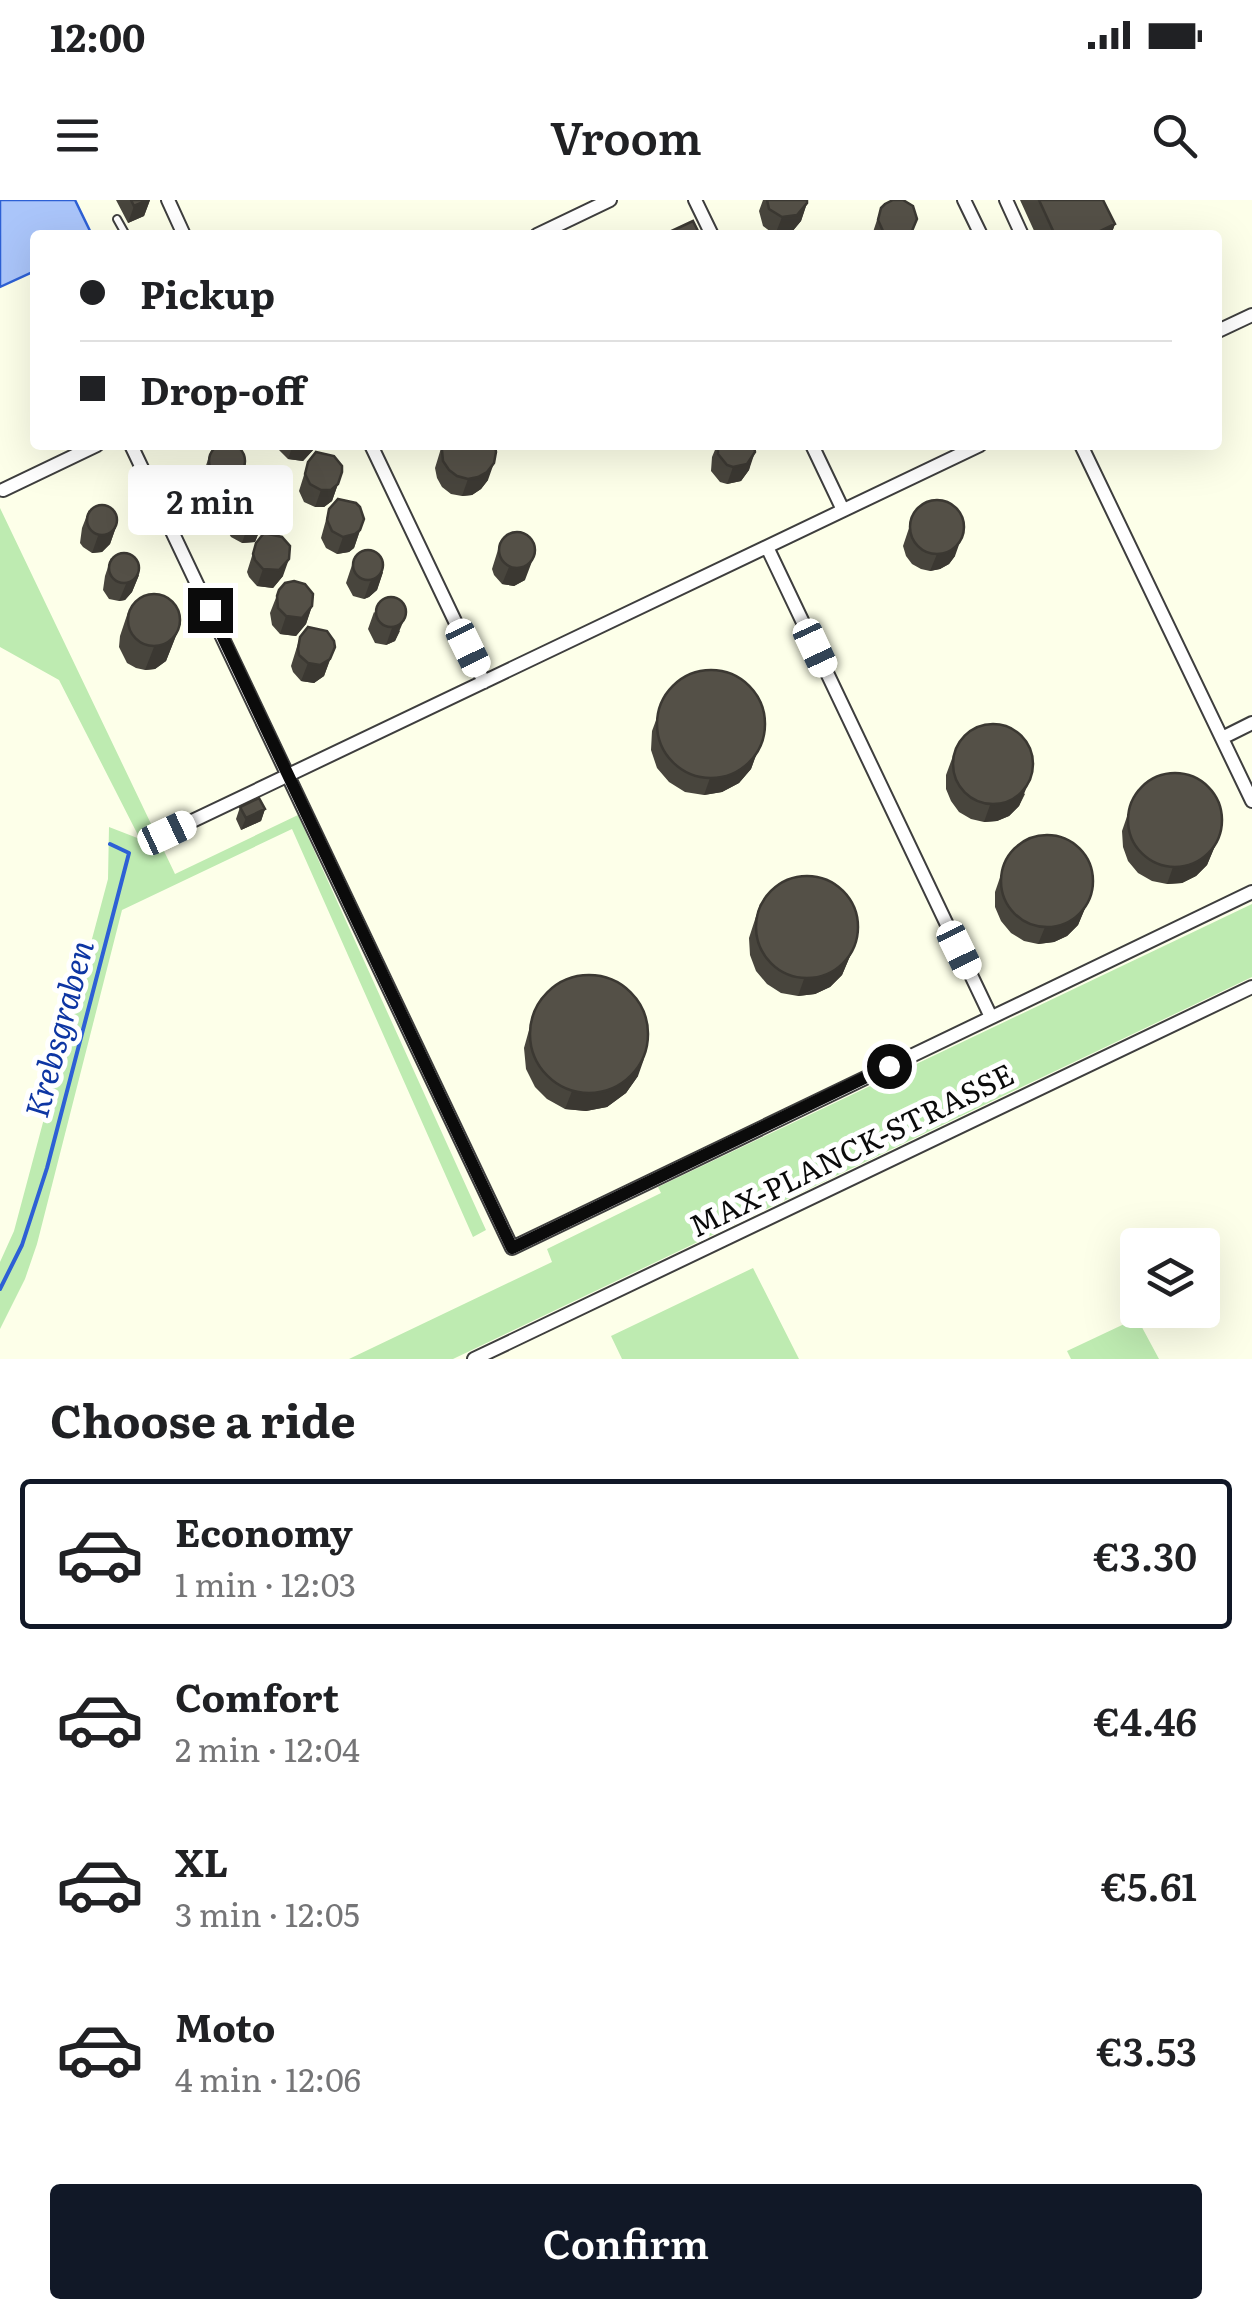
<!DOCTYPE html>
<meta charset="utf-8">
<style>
body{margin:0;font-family:Literata,serif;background:#f2f2f2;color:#202124;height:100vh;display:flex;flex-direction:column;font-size:38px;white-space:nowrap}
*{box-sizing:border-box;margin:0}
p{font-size:32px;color:#757577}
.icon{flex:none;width:55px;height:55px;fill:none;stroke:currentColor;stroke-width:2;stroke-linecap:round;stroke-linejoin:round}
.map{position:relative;height:1159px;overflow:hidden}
.panel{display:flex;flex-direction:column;background:#fff;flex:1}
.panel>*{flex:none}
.guide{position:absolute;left:30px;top:30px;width:1192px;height:220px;border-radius:10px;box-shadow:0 10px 40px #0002;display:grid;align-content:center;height:220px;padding:0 50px;background:#fff}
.tools{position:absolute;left:1120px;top:1028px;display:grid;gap:20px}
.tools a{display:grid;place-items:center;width:100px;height:100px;border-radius:10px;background:#fff;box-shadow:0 10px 40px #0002;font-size:50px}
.end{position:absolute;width:45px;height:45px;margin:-22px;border:12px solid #0b0b0b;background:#fff;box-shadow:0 0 0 5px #fff}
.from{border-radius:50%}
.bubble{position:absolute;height:70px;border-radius:10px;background:#fff;box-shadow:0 10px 40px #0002;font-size:32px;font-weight:600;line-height:70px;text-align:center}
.car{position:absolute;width:30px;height:60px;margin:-30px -15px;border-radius:12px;box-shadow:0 0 8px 2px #0007;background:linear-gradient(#fff 24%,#345 0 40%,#fff 0 76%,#345 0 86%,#fff 0)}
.guide b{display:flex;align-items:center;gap:35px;height:95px;font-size:38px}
.guide b+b{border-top:2px solid #e0e0e0}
.guide i{width:25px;height:25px;background:#202124}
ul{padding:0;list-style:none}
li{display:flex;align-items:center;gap:30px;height:150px;margin:0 20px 15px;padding:0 30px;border:5px solid transparent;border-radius:10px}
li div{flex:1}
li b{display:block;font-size:38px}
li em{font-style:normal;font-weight:600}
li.selected{border-color:#111827}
li>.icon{width:90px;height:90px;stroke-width:1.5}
h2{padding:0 50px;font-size:45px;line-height:120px}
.cta{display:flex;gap:20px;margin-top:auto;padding:20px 50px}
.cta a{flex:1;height:115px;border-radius:10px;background:#111827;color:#fff;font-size:40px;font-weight:600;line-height:115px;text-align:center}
.status{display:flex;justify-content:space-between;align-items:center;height:70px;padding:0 50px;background:#fff;direction:ltr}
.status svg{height:28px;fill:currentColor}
header{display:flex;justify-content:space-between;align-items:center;height:130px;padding:0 50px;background:#fff;font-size:45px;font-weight:600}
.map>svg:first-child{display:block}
.green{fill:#beebb1}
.water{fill:#aac5fa;stroke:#2d60d5;stroke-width:2.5}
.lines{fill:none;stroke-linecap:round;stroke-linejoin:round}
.stream{stroke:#2d60d5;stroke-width:4}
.lane-casing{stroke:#3e3e3e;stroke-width:10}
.street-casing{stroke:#3e3e3e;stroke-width:16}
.lane{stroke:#fff;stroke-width:6}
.street{stroke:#fff;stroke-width:12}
.wall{fill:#48453d}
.shaded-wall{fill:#3b3832}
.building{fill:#545047;stroke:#3b3832;stroke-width:2.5}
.route{stroke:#0b0b0b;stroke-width:12}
.labels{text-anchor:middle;stroke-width:10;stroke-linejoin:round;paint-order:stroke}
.street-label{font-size:30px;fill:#0b0b0b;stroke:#fff}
.water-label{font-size:32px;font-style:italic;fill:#0e36a3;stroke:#fff}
</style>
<div class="status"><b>12:00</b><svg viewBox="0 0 49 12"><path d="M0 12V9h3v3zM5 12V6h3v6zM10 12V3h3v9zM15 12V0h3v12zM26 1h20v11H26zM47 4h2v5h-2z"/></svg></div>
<header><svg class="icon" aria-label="menu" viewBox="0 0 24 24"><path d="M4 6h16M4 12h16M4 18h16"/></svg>Vroom<svg class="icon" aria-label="search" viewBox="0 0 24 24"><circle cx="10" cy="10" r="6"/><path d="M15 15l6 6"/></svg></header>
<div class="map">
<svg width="1252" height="1159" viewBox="0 0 1252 1159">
<rect width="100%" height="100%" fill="#fdffe9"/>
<path class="green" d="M0,308L175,674L298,615L486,1030L473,1037L292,629L122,710L37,1044L25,1079L0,1129V1062L14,1031L108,679L109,627L140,639L59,480L0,447Z
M1252,704V777L453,1159H349L552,1062L547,1049L661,993L658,987Z
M753,1068L799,1159H622L611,1136Z
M1137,1118L1159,1159H1071L1067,1151Z"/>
<path class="water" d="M0,0H75L92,35H35V71L0,87Z"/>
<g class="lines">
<path class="stream" d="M0,1089L22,1045L47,968L129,653L110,644"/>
<g class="lane-casing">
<path id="lane" d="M117,19L126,35"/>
</g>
<g class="street-casing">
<path id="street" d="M168,0L184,35
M695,0L712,35
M964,0L981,35
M1006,0L1022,35
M537,35L610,0
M1218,131L1252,115
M131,245L512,1048L1252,692
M371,245L484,482
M812,245L843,310
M1081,245L1252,601
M3,290L97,245
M767,347L991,817
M1222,538L1252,523
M167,633L980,245
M474,1159L1252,787"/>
</g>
<use href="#lane" class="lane"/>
<use href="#street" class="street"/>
</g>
<path class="wall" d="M116,0H150L144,16L128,23Z
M763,0H807V3L801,21L791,33L775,35L763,26L759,11Z
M1020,0H1103L1115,24L1111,35H1036Z
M881,8L917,19L911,35H872Z
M278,245H315L314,249L303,261L288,259L279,250Z
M442,245L488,280L481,289L472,295L462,296L451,294L442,287L437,278L435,268Z
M717,245H754L749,270L741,281L727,284L720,282L711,271L712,257Z
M211,251L245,268L238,285L228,297H218L207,291L202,280L203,274Z
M308,262L342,272L332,301L324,307H315L304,302L299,291Z
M232,303L269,307L255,342L242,343L231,337L228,332L226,320Z
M329,309L364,319L354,348L349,352L337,354L326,348L321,338Z
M89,310L116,327L110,344L102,352L92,353L83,347L80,343L82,328Z
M915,310L955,356L949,364L940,369L930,371L921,369L912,364L906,356L903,346Z
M501,340L525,380L514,386L502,384L494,375L492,369Z
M256,343L283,376L273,388L257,386L249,377L247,372Z
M355,356L383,372L377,390L369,397L364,399L353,396L346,383Z
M111,358L139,375L132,392L125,400L119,401L109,399L103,390L105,376Z
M279,390L312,406L306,424L296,436L280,434L272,425L270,413Z
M128,412L181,423L166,461L155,469L145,470L136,468L127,463L119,447L120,436Z
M374,412L400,431L395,441L386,445L375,443L368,429Z
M300,437L335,447L324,476L314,483L301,481L293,472L291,466Z
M665,496L764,534L751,569L739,583L722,592L704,595L685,592L669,582L657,568L651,550L652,531Z
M957,545L1025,594L1019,606L1009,616L997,621L984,622L971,619L959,612L951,601L946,589V575Z
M1133,599L1220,634L1207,665L1196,676L1182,683L1167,684L1152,681L1138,673L1128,661L1123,647L1122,631Z
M240,607L265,609L261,621L241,630L236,619Z
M1006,660L1091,694L1078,725L1067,736L1054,742L1038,744L1024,741L1011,733L1001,721L995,707V692Z
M760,704L856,742L842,775L830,787L815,794L798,796L781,793L767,784L756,771L750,755L749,738Z
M534,812L638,876L626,893L607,907L586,911L565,909L547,899L535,887L526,869L524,848Z"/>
<path class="shaded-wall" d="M147,0H150L144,16L128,23L134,6Z
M807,3L801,21L791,33L775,35L782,17Z
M1115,24L1111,35H1092Z
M293,245H315L314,249L303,261L288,259Z
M755,252L749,270L741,281L727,284L733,267Z
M494,263L488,280L481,289L472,295L462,296L468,279Z
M245,268L238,285L228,297H218L225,280Z
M338,284L332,301L324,307H315L321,290Z
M269,307L255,342L242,343L248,325Z
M116,327L110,344L102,352L92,353L98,336Z
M360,330L354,348L349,352L337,354L343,337Z
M961,339L955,356L949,364L940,369L930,371L937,354Z
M536,351L525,380L514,386L502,384L509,367Z
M289,359L283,376L273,388L257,386L263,369Z
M383,372L377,390L369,397L364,399L370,382Z
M139,375L132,392L125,400L119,401L126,384Z
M312,406L306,424L296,436L280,434L286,416Z
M407,413L395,441L386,445L392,428Z
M181,423L166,461L155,469L145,470L154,447Z
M330,459L324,476L314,483L301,481L308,463Z
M757,552L751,569L739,583L722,592L704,595L710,578Z
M1031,577L1019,606L1009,616L997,621L984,622L990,605Z
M265,609L261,621L241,630L246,618Z
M1220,634L1207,665L1196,676L1182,683L1167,684L1173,667Z
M1091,694L1078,725L1067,736L1054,742L1038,744L1045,727Z
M856,742L842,775L830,787L815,794L798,796L804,779Z
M644,859L638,876L626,893L607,907L586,911L565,909L572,891Z"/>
<path class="building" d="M131,0H147L134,6Z
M767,0H807V3L797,15L782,17L769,9Z
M893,0H903L913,6L917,19L912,31L906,35H889L883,31L878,20L881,8L885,4Z
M1039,0H1103L1115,24L1092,35H1055Z
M693,21L700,35H663Z
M209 261a18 18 0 1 1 36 0a18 18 0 1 1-36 0Z
M443,245H495L496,252L494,263L487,272L478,277L468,279L457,276L449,270L443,261L442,250Z
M718,245H754L755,252L747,264L733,267L727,265L718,254Z
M316,252L334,256L342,266V272L338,284L331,290H321L310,284L305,274L308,262Z
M256,289L266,295L269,307L262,325H248L237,320L234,315L232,303L241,290Z
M338,299L356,303L360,307L364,319L360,330L355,334L343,337L332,331L327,320L329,309Z
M910 327a27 27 0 1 1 54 0a27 27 0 1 1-54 0Z
M87 320a15 15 0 1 1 30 0a15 15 0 1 1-30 0Z
M499 350a18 18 0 1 1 36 0a18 18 0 1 1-36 0Z
M264,333L282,337L290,346L289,359L279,370L263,369L255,360L253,354L256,343Z
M353 365a15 15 0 1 1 30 0a15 15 0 1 1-30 0Z
M109 368a15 15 0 1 1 30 0a15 15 0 1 1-30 0Z
M294,381L305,384L313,394L312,406L302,418L286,416L278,408L277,396L279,390L285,383Z
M128 420a26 26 0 1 1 52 0a26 26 0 1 1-52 0Z
M376 412a15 15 0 1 1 30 0a15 15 0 1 1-30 0Z
M308,427L327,431L334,441L335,447L330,459L320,465L308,463L299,455L298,449L300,437Z
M657 524a54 54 0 1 1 108 0a54 54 0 1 1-108 0Z
M953 564a40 40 0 1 1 80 0a40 40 0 1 1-80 0Z
M1128 620a47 47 0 1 1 94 0a47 47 0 1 1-94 0Z
M259,598L265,609L246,618L240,607Z
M1001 681a46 46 0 1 1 92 0a46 46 0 1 1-92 0Z
M756 727a51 51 0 1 1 102 0a51 51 0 1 1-102 0Z
M530 834a59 59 0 1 1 118 0a59 59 0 1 1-118 0Z"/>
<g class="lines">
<path class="route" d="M210,410L512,1048L889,866"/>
</g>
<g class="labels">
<g class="street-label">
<text transform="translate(852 951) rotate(-26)" y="10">MAX-PLANCK-STRASSE</text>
</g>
<g class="water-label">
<text transform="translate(60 829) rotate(-75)" y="11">Krebsgraben</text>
</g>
</g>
</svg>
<div class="tools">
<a><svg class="icon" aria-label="layers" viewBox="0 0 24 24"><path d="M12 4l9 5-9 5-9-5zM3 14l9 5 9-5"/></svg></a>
</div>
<i class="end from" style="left:889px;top:866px"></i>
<i class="end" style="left:210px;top:410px"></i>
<div class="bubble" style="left:128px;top:265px;width:165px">2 min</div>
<i class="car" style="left:468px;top:448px;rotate:154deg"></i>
<i class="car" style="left:815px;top:448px;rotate:155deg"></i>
<i class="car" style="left:167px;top:633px;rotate:65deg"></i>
<i class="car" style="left:959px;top:750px;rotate:154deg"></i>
<div class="guide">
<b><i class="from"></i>Pickup</b>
<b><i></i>Drop-off</b>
</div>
</div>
<section class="panel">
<h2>Choose a ride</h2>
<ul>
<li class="selected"><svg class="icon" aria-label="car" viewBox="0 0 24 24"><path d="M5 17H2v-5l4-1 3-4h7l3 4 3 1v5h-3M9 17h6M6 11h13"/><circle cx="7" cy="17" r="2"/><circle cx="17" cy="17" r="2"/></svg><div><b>Economy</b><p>1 min · 12:03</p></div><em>€3.30</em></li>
<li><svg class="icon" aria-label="car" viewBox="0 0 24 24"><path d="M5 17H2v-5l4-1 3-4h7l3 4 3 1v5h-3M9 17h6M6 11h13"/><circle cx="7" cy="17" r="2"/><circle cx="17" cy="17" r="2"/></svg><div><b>Comfort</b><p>2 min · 12:04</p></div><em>€4.46</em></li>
<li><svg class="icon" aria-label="car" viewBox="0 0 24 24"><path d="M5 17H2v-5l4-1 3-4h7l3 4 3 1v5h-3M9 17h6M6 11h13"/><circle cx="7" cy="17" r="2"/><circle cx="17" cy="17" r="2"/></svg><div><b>XL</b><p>3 min · 12:05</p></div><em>€5.61</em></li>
<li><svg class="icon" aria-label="car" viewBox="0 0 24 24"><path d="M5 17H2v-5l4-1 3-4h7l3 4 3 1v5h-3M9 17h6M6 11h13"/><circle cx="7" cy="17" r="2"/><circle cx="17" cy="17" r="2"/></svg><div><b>Moto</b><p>4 min · 12:06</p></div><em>€3.53</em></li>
</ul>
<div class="cta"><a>Confirm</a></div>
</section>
